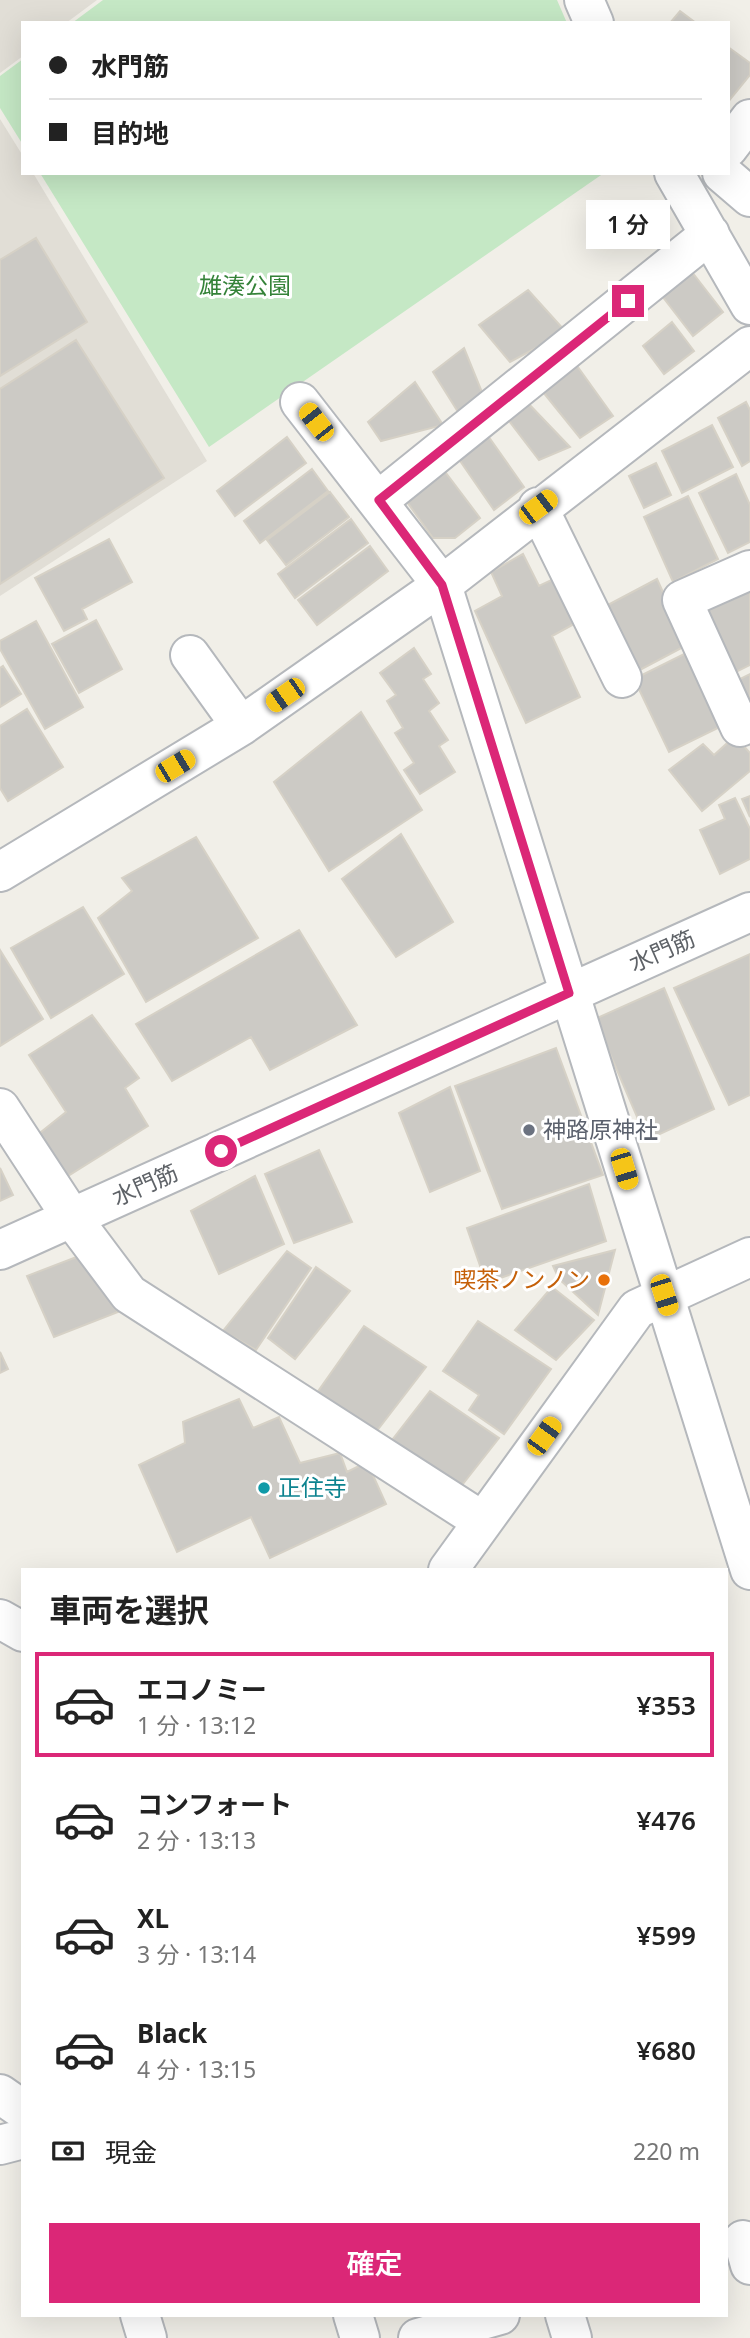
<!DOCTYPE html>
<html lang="ja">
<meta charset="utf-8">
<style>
body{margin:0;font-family:"Noto Sans","Noto Sans JP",sans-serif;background:#f6f6f6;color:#222;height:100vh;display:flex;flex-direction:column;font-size:26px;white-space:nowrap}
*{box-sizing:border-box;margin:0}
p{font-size:23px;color:#767676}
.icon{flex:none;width:38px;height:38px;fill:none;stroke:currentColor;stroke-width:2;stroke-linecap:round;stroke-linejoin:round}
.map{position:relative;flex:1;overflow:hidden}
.drawer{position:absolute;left:21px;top:1568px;width:707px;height:749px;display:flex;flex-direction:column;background:#fff;border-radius:0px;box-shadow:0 7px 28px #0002}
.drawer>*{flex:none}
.guide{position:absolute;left:21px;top:21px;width:709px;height:154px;border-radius:0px;box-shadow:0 7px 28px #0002;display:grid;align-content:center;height:154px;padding:0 28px;background:#fff}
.end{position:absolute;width:32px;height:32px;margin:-16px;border:9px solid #db2777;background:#fff;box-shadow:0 0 0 4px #fff}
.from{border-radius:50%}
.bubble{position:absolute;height:49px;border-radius:0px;background:#fff;box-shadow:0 7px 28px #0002;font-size:23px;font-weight:600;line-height:49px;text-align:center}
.car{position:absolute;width:21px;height:42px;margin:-21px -10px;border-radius:9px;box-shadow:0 0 5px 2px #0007;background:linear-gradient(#f5c518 24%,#345 0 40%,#f5c518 0 76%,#345 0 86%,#f5c518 0)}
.guide b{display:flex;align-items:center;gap:24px;height:66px;font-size:26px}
.guide b+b{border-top:2px solid #e0e0e0}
.guide i{width:18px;height:18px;background:#222}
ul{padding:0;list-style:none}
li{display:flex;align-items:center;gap:21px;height:105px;margin:0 14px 10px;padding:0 14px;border:4px solid transparent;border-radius:0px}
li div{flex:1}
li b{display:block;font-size:26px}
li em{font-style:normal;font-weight:600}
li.selected{border-color:#db2777}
li>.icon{width:63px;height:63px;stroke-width:1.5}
h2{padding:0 28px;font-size:32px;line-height:84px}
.pay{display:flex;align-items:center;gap:18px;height:77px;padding:0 28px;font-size:26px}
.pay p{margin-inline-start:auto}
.cta{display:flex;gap:14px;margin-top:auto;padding:14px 28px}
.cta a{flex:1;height:80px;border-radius:0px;background:#db2777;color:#fff;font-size:28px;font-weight:600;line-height:80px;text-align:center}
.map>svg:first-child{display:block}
.education{fill:#e1ded6}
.green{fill:#c5e8c5}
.building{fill:#cccac5;stroke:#d6d1c6;stroke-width:2}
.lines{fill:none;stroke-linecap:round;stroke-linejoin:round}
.minor-casing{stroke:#b5b8bc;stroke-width:42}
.minor{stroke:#fff;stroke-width:38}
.route{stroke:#db2777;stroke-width:9}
.worship-dot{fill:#6b7280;stroke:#fff;stroke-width:2.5}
.food-dot{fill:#e8710a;stroke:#fff;stroke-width:2.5}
.culture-dot{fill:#0f9aa8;stroke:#fff;stroke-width:2.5}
.labels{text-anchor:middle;stroke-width:6;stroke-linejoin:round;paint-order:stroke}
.park-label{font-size:23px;fill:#348238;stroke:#fff}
.street-label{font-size:23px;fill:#5f6368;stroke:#fff}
.worship-label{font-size:23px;fill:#5b616d;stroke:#fff;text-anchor:start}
.food-label{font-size:23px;fill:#c56008;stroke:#fff;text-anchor:end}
.culture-label{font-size:23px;fill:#0d838f;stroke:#fff;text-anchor:start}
</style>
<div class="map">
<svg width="750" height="2338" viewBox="0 0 750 2338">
<rect width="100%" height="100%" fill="#f1efe8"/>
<path class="education" d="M0,0H97L66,23H23V56L0,73Z
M0,119L23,156V173H33L207,461L0,596Z"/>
<path class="green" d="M103,0H557L567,23H72Z
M23,59V145L0,108V76Z
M40,173H604L209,447Z"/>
<path class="building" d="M680,11L696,23H670Z
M728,47L750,63V75L728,102Z
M36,238L87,322L0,376V260Z
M692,272L723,312L693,336L662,296Z
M528,290L566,332L510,362L479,325Z
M672,322L694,351L664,374L643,346Z
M76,340L164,478L0,584V389Z
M464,348L484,397L458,412L433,372Z
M575,363L613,416L580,438L543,392Z
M415,382L443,425L381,441L368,422Z
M525,400L570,447L539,460L506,417Z
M746,402L750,410V461L742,466L718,418Z
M712,425L733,467L682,493L662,451Z
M486,433L524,487L494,510L458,458Z
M287,437L306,463L235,516L217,491Z
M656,463L671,495L644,508L629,476Z
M440,465L480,518L455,538H433L402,495Z
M312,469L328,491L260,543L244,521Z
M736,474L750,505V542L728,553L699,493Z
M330,492L349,517L286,565L267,540Z
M688,496L718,559L673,582L644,517Z
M351,519L368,543L295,598L278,574Z
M109,539L132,582L82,609L87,619L64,631L35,578Z
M370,546L388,571L317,625L298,600Z
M523,554L539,586L564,574L585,618L552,636L580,697L526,723L475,611L502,596L491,572Z
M657,579L687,645L634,673L604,607Z
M750,587V665L724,678L695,614Z
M96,620L122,669L79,693L52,644Z
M36,621L83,707L45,729L0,649V641Z
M414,648L431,674L423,679L439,703L429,711L448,740L439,746L455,772L420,794L404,770L414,763L395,733L403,728L387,701L396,695L380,673Z
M694,649L728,723L669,752L634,679Z
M3,666L21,694L0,707V668Z
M750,674V721L730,684Z
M27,709L63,767L8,801L0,788V726Z
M361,712L422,810L329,871L274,782Z
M735,736L750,753V771L702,811L669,770L703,744L714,755Z
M750,796V817L742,799Z
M735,798L750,829V859L720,874L700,830L725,819L719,805Z
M401,834L453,922L396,957L342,879Z
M196,837L258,938L146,1002L98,918L132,891L122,878Z
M83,907L124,974L51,1018L11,948Z
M299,930L357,1025L270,1070L251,1037L172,1081L136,1024Z
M0,950L43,1019L0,1046Z
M750,954V1095L729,1105L674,988Z
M664,988L714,1109L647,1140L595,1019Z
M92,1015L139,1078L125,1088L148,1126L63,1179L36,1136L66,1112L29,1055Z
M556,1048L603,1175L502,1209L455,1086Z
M450,1087L480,1171L430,1192L399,1113Z
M319,1150L352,1222L294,1243L265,1174Z
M0,1168L13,1195L0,1201Z
M255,1176L284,1244L219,1274L191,1211Z
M589,1184L606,1241L486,1283L467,1228Z
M615,1250L598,1315L559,1279L553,1266Z
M92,1251L118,1312L54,1337L27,1276Z
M287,1251L311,1268L256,1350L223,1331Z
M316,1267L350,1291L295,1359L268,1338Z
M552,1287L594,1320L556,1360L515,1330Z
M478,1321L551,1369L504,1434L469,1410L479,1395L443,1371Z
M364,1326L426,1367L373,1436L314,1397Z
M0,1352L8,1369L0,1373Z
M430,1391L499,1438L459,1489L389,1444Z
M239,1399L253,1428L279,1417L300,1463L340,1453L347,1472L367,1462L386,1504L270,1558L251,1517L177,1552L139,1465L185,1443L183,1422Z"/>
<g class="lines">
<g class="minor-casing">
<path id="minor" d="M584,0L594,23
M728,148L750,119
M674,173L750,305
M722,173L750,197
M300,402L442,585L750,1570
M379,500L710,234
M538,507L622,678
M190,655L241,726
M740,727L682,600L750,570
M0,872L241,726L442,585L750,346
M0,1108L72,1218L129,1294L482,1521
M0,1250L750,912
M448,1570L637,1309L750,1257
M0,1619L23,1632
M0,2094L23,2110
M0,2145L23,2139
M743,2240L750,2265
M140,2315L147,2338
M353,2315L360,2338
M565,2315L572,2338
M418,2338L500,2315"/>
</g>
<use href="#minor" class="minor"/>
</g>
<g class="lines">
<path class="route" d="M221,1151L569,993L442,585L379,500L628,301"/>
</g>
<circle class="worship-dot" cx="529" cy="1130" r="7"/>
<circle class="food-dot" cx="604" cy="1280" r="7"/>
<circle class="culture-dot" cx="264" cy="1488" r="7"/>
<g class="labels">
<g class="park-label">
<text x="245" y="294">雄湊公園</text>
</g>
<g class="street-label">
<text transform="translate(662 951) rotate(-24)" y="8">水門筋</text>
<text transform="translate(145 1185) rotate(-24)" y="8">水門筋</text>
</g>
<g class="worship-label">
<text x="543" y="1138">神路原神社</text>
</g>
<g class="food-label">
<text x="590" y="1288">喫茶ノンノン</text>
</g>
<g class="culture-label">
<text x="278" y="1496">正住寺</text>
</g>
</g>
</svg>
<i class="end from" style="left:221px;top:1151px"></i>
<i class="end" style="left:628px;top:301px"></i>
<div class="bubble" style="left:586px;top:200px;width:84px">1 分</div>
<i class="car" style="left:316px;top:422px;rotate:322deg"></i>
<i class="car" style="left:538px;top:507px;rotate:53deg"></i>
<i class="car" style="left:285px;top:695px;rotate:235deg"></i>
<i class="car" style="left:175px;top:766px;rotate:59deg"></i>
<i class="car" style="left:624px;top:1169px;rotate:163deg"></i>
<i class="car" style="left:664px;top:1295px;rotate:162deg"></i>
<i class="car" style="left:544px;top:1436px;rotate:36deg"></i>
<div class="guide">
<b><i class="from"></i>水門筋</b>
<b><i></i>目的地</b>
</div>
<section class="drawer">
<h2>車両を選択</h2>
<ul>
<li class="selected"><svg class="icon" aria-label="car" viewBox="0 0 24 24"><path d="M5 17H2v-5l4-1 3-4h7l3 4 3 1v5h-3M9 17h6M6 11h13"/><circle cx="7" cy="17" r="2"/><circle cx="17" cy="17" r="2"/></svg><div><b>エコノミー</b><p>1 分 · 13:12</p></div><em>¥353</em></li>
<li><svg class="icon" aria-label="car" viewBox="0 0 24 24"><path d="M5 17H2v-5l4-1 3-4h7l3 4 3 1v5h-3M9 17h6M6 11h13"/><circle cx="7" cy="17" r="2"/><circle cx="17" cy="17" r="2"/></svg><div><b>コンフォート</b><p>2 分 · 13:13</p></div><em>¥476</em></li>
<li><svg class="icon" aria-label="car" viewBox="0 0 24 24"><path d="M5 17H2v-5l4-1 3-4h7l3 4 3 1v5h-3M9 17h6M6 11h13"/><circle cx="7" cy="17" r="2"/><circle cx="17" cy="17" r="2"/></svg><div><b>XL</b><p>3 分 · 13:14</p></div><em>¥599</em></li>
<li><svg class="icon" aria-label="car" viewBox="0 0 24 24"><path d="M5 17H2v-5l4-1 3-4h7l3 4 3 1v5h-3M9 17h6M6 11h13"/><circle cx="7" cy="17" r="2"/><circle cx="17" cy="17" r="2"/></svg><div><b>Black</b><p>4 分 · 13:15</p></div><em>¥680</em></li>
</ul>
<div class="pay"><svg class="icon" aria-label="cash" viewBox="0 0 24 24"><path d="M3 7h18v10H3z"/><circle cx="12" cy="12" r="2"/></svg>現金<p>220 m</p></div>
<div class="cta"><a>確定</a></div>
</section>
</div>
